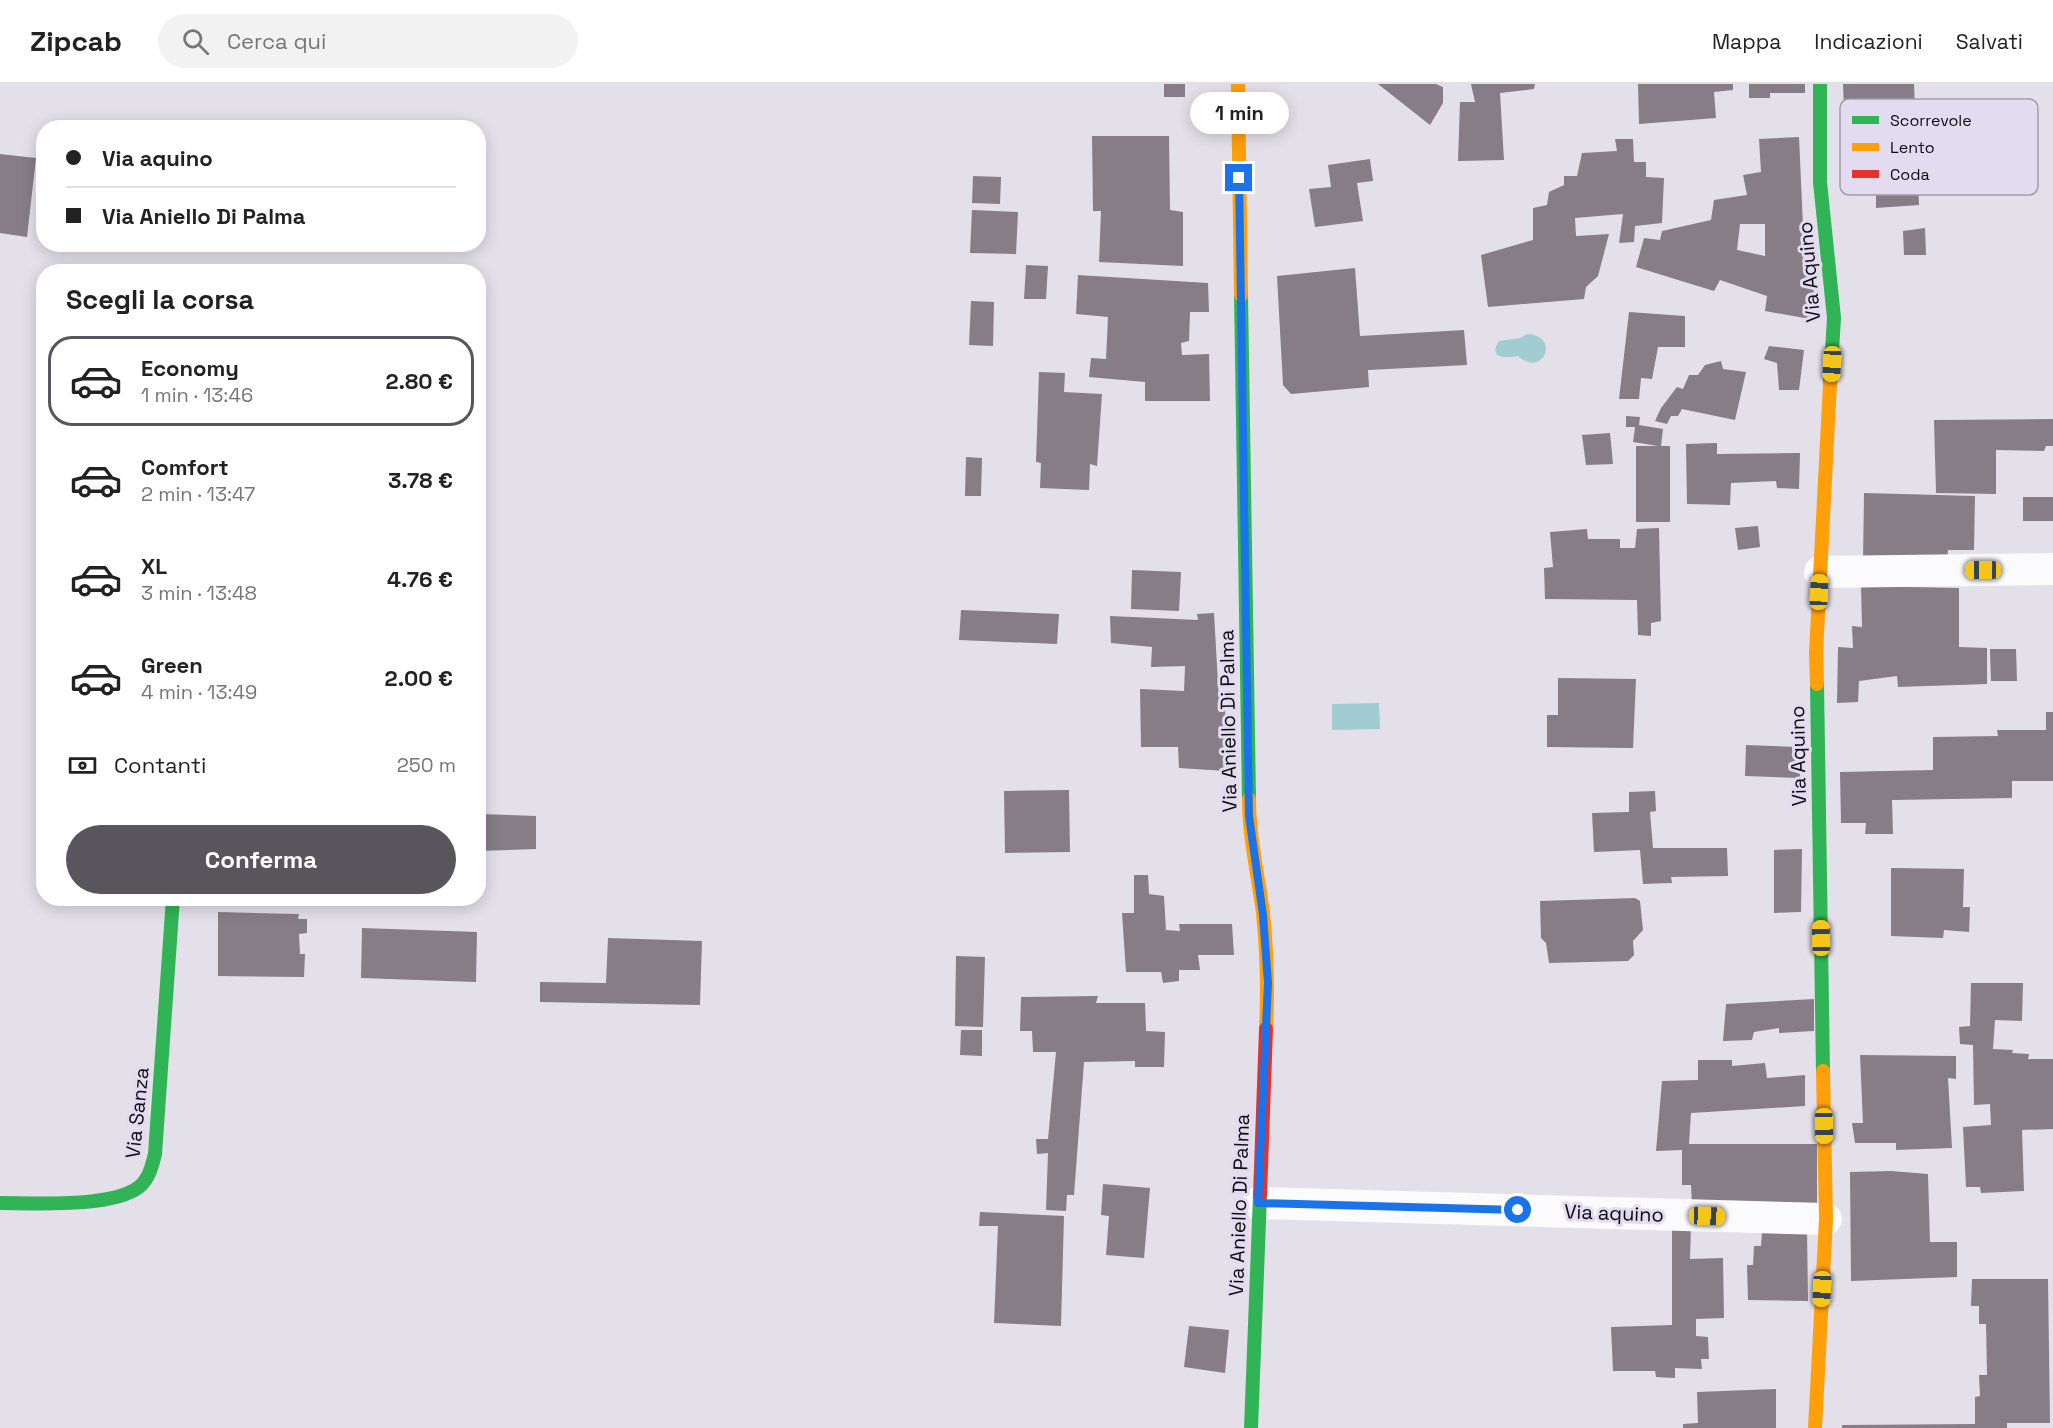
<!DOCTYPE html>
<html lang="it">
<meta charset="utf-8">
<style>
body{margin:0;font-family:"Space Grotesk",sans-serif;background:#f2f2f2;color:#222;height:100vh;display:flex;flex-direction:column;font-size:22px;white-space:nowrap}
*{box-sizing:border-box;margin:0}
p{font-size:20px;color:#767676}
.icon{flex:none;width:33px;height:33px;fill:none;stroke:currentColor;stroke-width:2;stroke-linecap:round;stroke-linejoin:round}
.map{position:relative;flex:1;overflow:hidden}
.panel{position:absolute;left:36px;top:180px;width:450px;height:642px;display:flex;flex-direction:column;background:#fff;border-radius:24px;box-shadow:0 3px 15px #0003}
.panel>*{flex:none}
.top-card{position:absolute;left:36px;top:36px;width:450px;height:132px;border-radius:24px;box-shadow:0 3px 15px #0003;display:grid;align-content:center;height:132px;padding:0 30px;background:#fff}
.end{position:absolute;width:27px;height:27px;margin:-14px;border:8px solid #1a73e8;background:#fff;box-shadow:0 0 0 3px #fff}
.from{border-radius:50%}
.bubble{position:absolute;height:42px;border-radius:21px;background:#fff;box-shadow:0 3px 15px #0003;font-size:20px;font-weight:800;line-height:42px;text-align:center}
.car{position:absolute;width:18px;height:36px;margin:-18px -9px;border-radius:8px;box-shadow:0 0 4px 2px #0007;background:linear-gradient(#f5c518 24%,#345 0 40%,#f5c518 0 76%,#345 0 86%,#f5c518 0)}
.top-card b{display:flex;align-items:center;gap:21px;height:57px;font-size:22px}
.top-card b+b{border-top:2px solid #e0e0e0}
.top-card i{width:15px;height:15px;background:#222}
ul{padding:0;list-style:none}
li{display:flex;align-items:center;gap:18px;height:90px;margin:0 12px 9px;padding:0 18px;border:3px solid transparent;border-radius:24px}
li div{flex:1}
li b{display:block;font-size:22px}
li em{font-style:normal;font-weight:800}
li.active{border-color:#58555c}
li>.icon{width:54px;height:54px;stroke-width:1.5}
h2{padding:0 30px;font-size:27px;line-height:72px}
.pay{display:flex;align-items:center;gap:15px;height:66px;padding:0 30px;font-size:22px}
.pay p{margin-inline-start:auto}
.cta{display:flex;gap:12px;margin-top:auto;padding:12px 30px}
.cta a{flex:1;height:69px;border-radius:36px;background:#58555c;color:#fff;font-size:24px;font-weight:800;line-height:69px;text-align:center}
header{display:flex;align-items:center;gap:36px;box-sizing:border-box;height:84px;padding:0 30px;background:#fff;border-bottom:2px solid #e0e0e0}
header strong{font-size:28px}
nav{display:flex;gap:33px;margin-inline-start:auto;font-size:21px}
.search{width:420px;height:54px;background:#f2f2f2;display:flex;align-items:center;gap:15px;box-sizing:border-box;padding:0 21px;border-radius:33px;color:#767676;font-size:22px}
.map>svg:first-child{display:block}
.water{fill:#a0ccd2}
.building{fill:#867d86;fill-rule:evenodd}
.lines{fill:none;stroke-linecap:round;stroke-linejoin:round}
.street{stroke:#fbfafc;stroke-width:32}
.fast{stroke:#30b455;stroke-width:14}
.slow{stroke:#ff9f0a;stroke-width:14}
.jam{stroke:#e5322d;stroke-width:14}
.route{stroke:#1a73e8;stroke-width:8}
.labels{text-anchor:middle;stroke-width:6;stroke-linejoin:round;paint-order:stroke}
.street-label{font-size:20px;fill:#0c0a10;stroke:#e3dbef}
.key{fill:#e3dbef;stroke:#a29cac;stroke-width:1.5}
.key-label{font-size:16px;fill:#0c0a10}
</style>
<header>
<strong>Zipcab</strong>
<div class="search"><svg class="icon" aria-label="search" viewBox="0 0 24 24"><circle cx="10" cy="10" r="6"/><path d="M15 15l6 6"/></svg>Cerca qui</div>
<nav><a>Mappa</a><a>Indicazioni</a><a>Salvati</a></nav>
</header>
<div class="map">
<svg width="2053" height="1344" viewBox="0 0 2053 1344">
<rect width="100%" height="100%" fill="#e4e0ea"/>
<path class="water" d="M1527,250C1561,251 1544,295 1518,272C1507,274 1487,275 1499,257L1520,254Z
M1379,619L1380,645L1332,646V620Z"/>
<path class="building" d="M1164,0H1185V13H1164Z
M1378,0H1436L1443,3V19L1430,41Z
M1471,0H1535L1534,5L1500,9L1504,76L1458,77L1460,18H1475Z
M1638,0H1733V6L1714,8L1716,34L1639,40Z
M1749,0H1805V9H1770V14H1749Z
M1843,0H1914L1919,121L1876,124V98L1847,109Z
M1092,52H1169L1170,126L1183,128V182L1099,178L1101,127H1093Z
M1799,53L1805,186L1816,190L1810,235L1765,227L1767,212L1720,196L1714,207L1636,183L1644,154L1660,156L1662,147L1711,136L1714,116L1747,111L1743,91L1761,88L1759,55ZM1740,140H1765V172L1737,166Z
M1615,55H1633L1634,78H1646V93L1664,94L1662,139L1635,142L1634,158L1619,159L1623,130L1575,134L1576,152L1609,150L1598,192L1586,203L1584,215L1488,223L1481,171L1533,156V124L1547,121L1549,108L1564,101V92H1577L1582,69L1617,67Z
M0,70L36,74L27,153L0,149Z
M1370,75L1373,97L1357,99L1363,137L1315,143L1309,105L1331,103L1328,81Z
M973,92L1001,93L1000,120L972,119Z
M972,126L1018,128L1016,170L970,169Z
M1925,144L1926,171H1904L1903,147Z
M1026,181L1048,182L1046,215H1024Z
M1355,184L1360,252L1464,246L1467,281L1368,286L1369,303L1291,310L1283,301L1277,192Z
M1078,191L1208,199L1209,228H1190L1189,257L1181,259L1182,271L1209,270L1210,317H1145V298L1089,293L1091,274L1106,275L1108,233L1076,230Z
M971,217L994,218L993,262L969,261Z
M1629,228L1685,232V263H1658L1652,295L1641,294L1639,315H1619Z
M1769,262L1804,266L1799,306H1779L1777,279L1764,275Z
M1721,277L1723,285L1746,288L1735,336L1682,325L1678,332H1671L1667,340L1655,337L1661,324L1677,303L1683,305L1689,291H1698L1705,281Z
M1039,288L1065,289L1064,308L1102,310L1097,382L1090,380L1089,406L1040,404L1041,379L1036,378Z
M1626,332L1640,333L1639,341L1663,345L1661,362H1670V438H1636V362H1658L1633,358L1635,343H1626Z
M2053,335V362H2046L2044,367L1996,366V410L1936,409L1934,336Z
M1610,349L1613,380L1586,381L1582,351Z
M1717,359V370L1800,369L1799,405L1777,404L1776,397L1731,399L1730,421L1687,420L1686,360Z
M966,373L982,374L981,412H965Z
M1864,409L1975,412L1974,466H1948L1947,480L1863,478Z
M2023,413H2053V437H2023Z
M1758,442L1760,463L1738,466L1735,444Z
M1659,444L1661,537L1651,539V552L1638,551L1637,516L1545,515L1544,484L1553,483L1550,448L1587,445L1588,455H1620V464H1635L1637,445Z
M1132,486L1181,488L1179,527L1131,525Z
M1861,502L1959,504V563L1987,564V600L1898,603L1897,592L1859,597L1858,618L1837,619L1838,563L1853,564L1852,542L1862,543Z
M961,526L1059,530L1057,560L959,556Z
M1214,529L1219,617L1225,616L1226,687L1179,684L1178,663H1141L1140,605L1184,607L1185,582L1151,583L1152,563L1111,559L1110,532L1198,536L1197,530Z
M1990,565H2016L2017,597H1991Z
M1558,594L1636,595L1633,664L1547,663V631H1558Z
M42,625H44V658L36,657Z
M2046,628H2053V697H2012V714L1892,716L1893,750H1865L1866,739H1841L1840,688L1933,686V653L1998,652L1997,646H2046Z
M1746,661L1799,663L1800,694L1745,692Z
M1069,706L1070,768L1005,769L1004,707Z
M1655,707L1656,727L1650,728L1653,764H1727L1728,792L1671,793L1672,799L1643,800L1640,766L1594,768L1592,729L1629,728V708Z
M478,730L536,732V765L478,767Z
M1802,765L1801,828L1774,829V766Z
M1891,784L1964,785L1963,823H1970L1969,848L1944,846L1943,854L1891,852Z
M1134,791H1148L1149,810L1164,812L1166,846L1180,847L1179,840H1232L1234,871H1198L1200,886H1179V897L1163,899L1161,888H1126L1122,829H1134Z
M1635,814L1640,817L1643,846L1633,857L1634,871L1628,877L1549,879L1546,859L1541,854L1540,817Z
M218,828L299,830L298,835H307V849L299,850L300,870H305L304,893L218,892Z
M362,844L477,848L476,898L361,894Z
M608,854L702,857L700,921L540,918V898L606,899Z
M956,872L985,873L983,943L955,942Z
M1971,899H2023L2022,937L1995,936L1993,965L2013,966L2012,969L2029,970L2028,975H2053V1045L2022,1046L2024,1107L1981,1109L1980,1103H1966L1963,1043L1991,1041L1990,1020L1974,1021L1973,961L1960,960L1959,943L1970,942Z
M1098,912L1096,919H1145L1146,947L1165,948L1164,983H1135V977L1084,978L1074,1111H1067L1066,1127L1046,1126L1048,1069L1037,1070L1036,1055H1048L1056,968H1033L1032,947H1020L1021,913Z
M1814,915V947L1779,949V944L1754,948L1752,956L1723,957L1726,920Z
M961,946H982V972L960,971Z
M1860,971L1956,972V995L1948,994L1952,1064L1896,1066V1059H1855L1852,1039H1863Z
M1698,976H1732V982L1765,979L1767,994L1805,991V1022L1691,1029L1689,1060H1817V1121L1692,1122L1691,1101H1682V1066L1656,1067L1662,997L1698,996Z
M1891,1087L1928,1090L1930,1158H1957V1193L1851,1197L1850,1088Z
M1103,1100L1150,1104L1144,1174L1106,1171L1109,1132L1101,1131Z
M980,1128L1064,1132L1061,1242L994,1239L998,1142H979Z
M1672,1141H1691L1690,1175L1723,1174L1724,1234L1696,1235V1252L1708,1253L1709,1275H1701L1702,1285L1675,1284V1294L1656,1293L1655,1287H1613L1611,1243L1672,1241Z
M1807,1145L1808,1217L1748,1216L1747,1181H1753L1754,1162H1761L1762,1147Z
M1972,1195H2048L2050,1339H2007V1344H1842V1341L1975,1340V1313L1980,1312L1979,1291H1987L1986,1240H1979V1222H1971Z
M1189,1242L1229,1246L1225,1289L1184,1283Z
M1776,1305V1344H1683V1340L1698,1339L1697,1308Z"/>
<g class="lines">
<path class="street" d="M1820,488L2053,485
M1258,1119L1826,1135"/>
<path class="fast" d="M1820,0V98L1834,234L1830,300
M1241,211L1249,715
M1817,600L1823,987
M0,1119C34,1119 112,1124 139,1103C149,1095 152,1082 155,1070L173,814
M1251,1344L1260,1111"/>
<path class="slow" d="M1238,0L1241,211
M1817,600L1816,569L1830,300
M1249,715C1249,753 1258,791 1263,829C1267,868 1268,906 1266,945
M1815,1344L1826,1135L1823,987"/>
<path class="jam" d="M1260,1111L1266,945"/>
</g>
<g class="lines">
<path class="route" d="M1239,94L1249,732L1263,831L1268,899L1258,1119L1518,1126"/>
</g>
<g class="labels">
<g class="street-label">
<text transform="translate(1809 188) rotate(-95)" y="7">Via Aquino</text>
<text transform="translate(1228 637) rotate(-91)" y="7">Via Aniello Di Palma</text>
<text transform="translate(1798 672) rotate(-91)" y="7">Via Aquino</text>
<text transform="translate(137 1029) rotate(-84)" y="7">Via Sanza</text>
<text transform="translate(1239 1121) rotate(-88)" y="7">Via Aniello Di Palma</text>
<text transform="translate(1614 1129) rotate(2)" y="7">Via aquino</text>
</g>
</g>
<rect x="1840" y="15" width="198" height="96" rx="9" class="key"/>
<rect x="1852" y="32" width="27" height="8" fill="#30b455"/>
<rect x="1852" y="59" width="27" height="8" fill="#ff9f0a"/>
<rect x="1852" y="86" width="27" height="8" fill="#e5322d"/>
<g class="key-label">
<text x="1890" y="42">Scorrevole</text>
<text x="1890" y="69">Lento</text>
<text x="1890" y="96">Coda</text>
</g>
</svg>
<i class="end from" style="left:1518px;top:1126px"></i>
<i class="end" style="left:1239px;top:94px"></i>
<div class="bubble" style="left:1190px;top:8px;width:99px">1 min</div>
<i class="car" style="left:1832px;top:280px;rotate:183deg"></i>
<i class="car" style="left:1983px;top:486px;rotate:270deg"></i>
<i class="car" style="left:1819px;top:508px;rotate:3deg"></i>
<i class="car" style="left:1821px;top:854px;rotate:359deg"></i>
<i class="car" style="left:1824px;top:1042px;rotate:179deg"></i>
<i class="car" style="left:1707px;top:1132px;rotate:92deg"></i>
<i class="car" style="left:1822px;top:1205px;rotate:183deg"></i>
<div class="top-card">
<b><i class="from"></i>Via aquino</b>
<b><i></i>Via Aniello Di Palma</b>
</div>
<section class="panel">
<h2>Scegli la corsa</h2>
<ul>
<li class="active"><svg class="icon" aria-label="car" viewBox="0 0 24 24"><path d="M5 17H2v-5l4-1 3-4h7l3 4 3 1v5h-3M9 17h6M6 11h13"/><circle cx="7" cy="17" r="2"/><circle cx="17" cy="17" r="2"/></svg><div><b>Economy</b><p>1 min · 13:46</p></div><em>2.80 €</em></li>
<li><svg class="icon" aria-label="car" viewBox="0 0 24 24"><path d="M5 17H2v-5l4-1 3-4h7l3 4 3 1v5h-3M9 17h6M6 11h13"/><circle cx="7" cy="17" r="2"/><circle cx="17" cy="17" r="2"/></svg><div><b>Comfort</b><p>2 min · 13:47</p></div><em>3.78 €</em></li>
<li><svg class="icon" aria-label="car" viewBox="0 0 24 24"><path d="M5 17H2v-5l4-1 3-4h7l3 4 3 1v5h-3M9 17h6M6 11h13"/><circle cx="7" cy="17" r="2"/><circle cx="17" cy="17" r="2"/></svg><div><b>XL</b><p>3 min · 13:48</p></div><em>4.76 €</em></li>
<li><svg class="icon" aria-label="car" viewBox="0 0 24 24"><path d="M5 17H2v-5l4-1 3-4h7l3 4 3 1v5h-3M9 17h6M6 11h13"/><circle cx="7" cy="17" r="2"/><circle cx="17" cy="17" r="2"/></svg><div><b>Green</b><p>4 min · 13:49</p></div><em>2.00 €</em></li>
</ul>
<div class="pay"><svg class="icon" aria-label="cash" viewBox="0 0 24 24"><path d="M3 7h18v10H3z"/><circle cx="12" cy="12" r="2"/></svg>Contanti<p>250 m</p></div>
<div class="cta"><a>Conferma</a></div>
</section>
</div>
